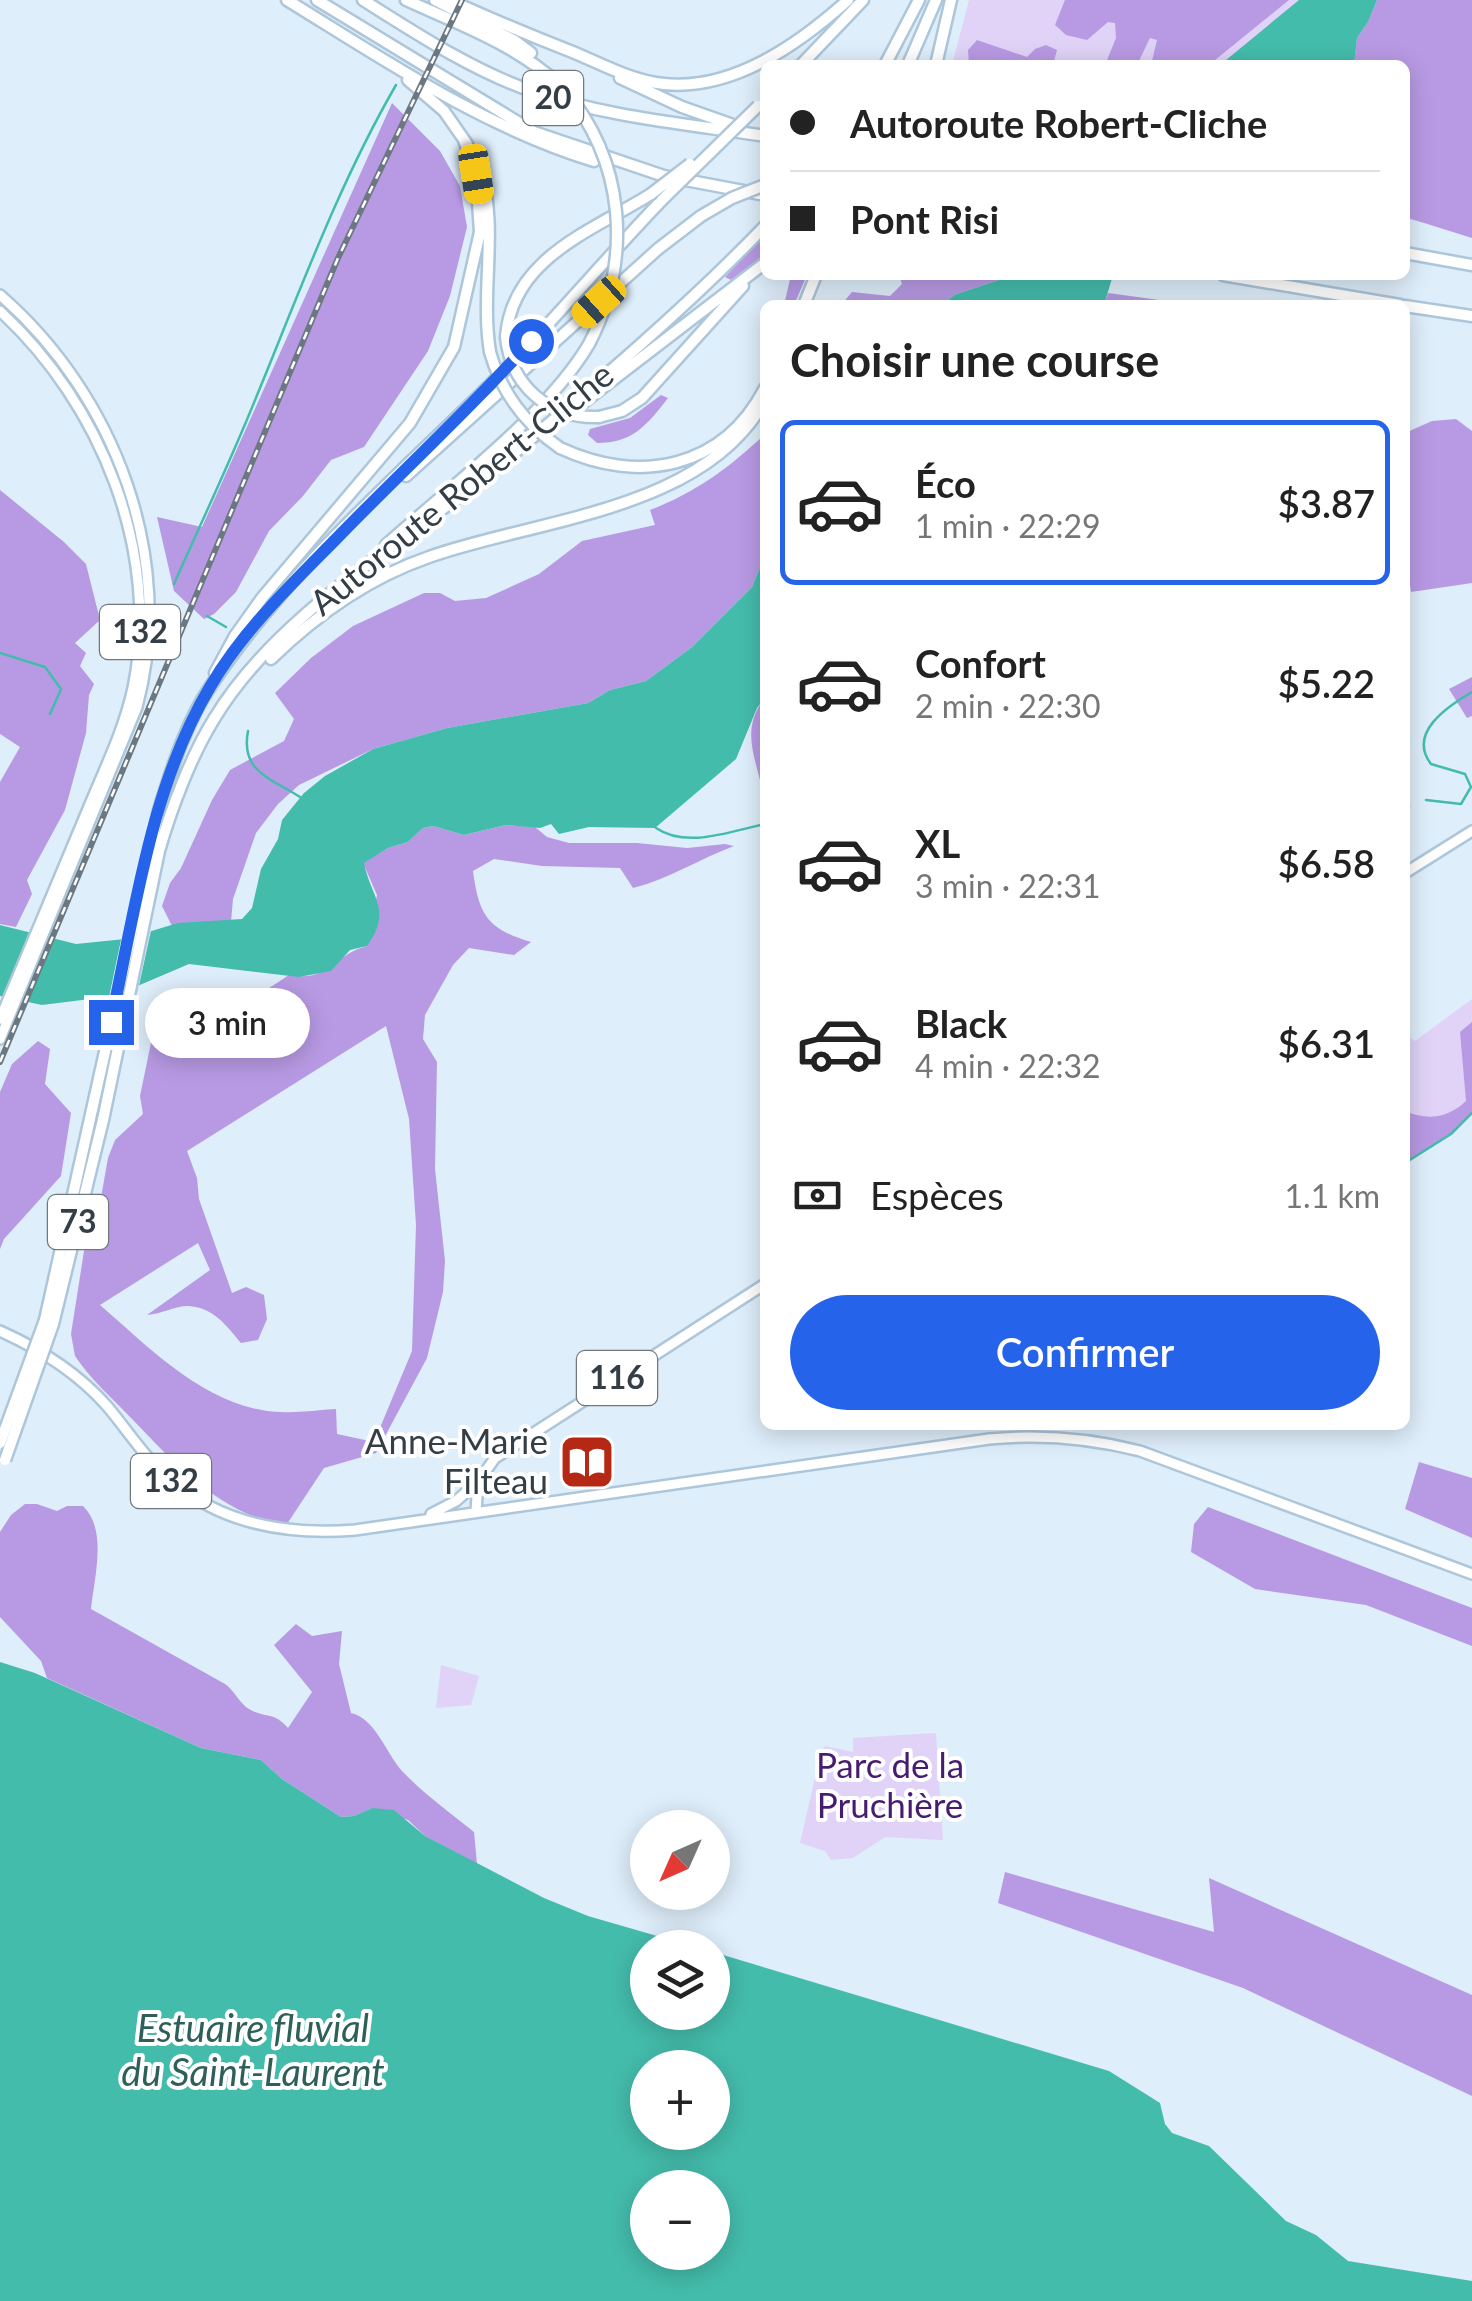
<!DOCTYPE html>
<html lang="fr">
<meta charset="utf-8">
<style>
body{margin:0;font-family:Lato,sans-serif;background:#f6f6f6;color:#222;height:100vh;display:flex;flex-direction:column;font-size:38px;white-space:nowrap}
*{box-sizing:border-box;margin:0}
p{font-size:32px;color:#767676}
.icon{flex:none;width:55px;height:55px;fill:none;stroke:currentColor;stroke-width:2;stroke-linecap:round;stroke-linejoin:round}
.map{position:relative;flex:1;overflow:hidden}
.drawer{position:absolute;left:760px;top:300px;width:650px;height:1130px;display:flex;flex-direction:column;background:#fff;border-radius:15px;box-shadow:0 5px 25px #0003}
.drawer>*{flex:none}
.top-card{position:absolute;left:760px;top:60px;width:650px;height:220px;border-radius:15px;box-shadow:0 5px 25px #0003;display:grid;align-content:center;height:220px;padding:0 30px;background:#fff}
.needle{width:65px;rotate:225deg}
.tools{position:absolute;left:630px;top:1810px;display:grid;gap:20px}
.tools a{display:grid;place-items:center;width:100px;height:100px;border-radius:50%;background:#fff;box-shadow:0 5px 25px #0003;font-size:50px}
.end{position:absolute;width:45px;height:45px;margin:-22px;border:12px solid #2563eb;background:#fff;box-shadow:0 0 0 5px #fff}
.from{border-radius:50%}
.bubble{position:absolute;height:70px;border-radius:35px;background:#fff;box-shadow:0 5px 25px #0003;font-size:32px;font-weight:600;line-height:70px;text-align:center}
.car{position:absolute;width:30px;height:60px;margin:-30px -15px;border-radius:12px;box-shadow:0 0 8px 2px #0007;background:linear-gradient(#f5c518 24%,#345 0 40%,#f5c518 0 76%,#345 0 86%,#f5c518 0)}
.top-card b{display:flex;align-items:center;gap:35px;height:95px;font-size:38px}
.top-card b+b{border-top:2px solid #e0e0e0}
.top-card i{width:25px;height:25px;background:#222}
ul{padding:0;list-style:none}
li{display:flex;align-items:center;gap:30px;height:165px;margin:0 20px 15px;padding:0 10px;border:5px solid transparent;border-radius:15px}
li div{flex:1}
li b{display:block;font-size:38px}
li em{font-style:normal;font-weight:600}
li.current{border-color:#2563eb}
li>.icon{width:90px;height:90px;stroke-width:1.5}
h2{padding:0 30px;font-size:45px;line-height:120px}
.pay{display:flex;align-items:center;gap:25px;height:110px;padding:0 30px;font-size:38px}
.pay p{margin-inline-start:auto}
.primary-button{display:flex;gap:20px;margin-top:auto;padding:20px 30px}
.primary-button a{flex:1;height:115px;border-radius:60px;background:#2563eb;color:#fff;font-size:40px;font-weight:600;line-height:115px;text-align:center}
.map>svg:first-child{display:block}
.green{fill:#e0d3f7}
.forest{fill:#b89ae4;fill-rule:evenodd}
.water{fill:#44bcac;fill-rule:evenodd}
.pier{fill:#deeefa}
.lines{fill:none;stroke-linecap:round;stroke-linejoin:round}
.stream{stroke:#44bcac;stroke-width:2.5}
.major-casing{stroke:#adc6da;stroke-width:14}
.highway-casing{stroke:#adc6da;stroke-width:15}
.major{stroke:#fff;stroke-width:9}
.highway{stroke:#fff;stroke-width:10}
.rail-casing{stroke:#6c7881;stroke-width:6}
.rail{stroke:#fff;stroke-width:2.5;stroke-dasharray:8;stroke-linecap:butt}
.highway-bridge-casing{stroke:#adc6da;stroke-width:15;stroke-linecap:butt}
.highway-bridge{stroke:#fff;stroke-width:10}
.route{stroke:#2563eb;stroke-width:12}
.labels{text-anchor:middle;stroke-width:8;stroke-linejoin:round;paint-order:stroke}
.shield{fill:#fff;stroke:#71787e;stroke-width:2.5}
.shield-label{font-size:32px;font-weight:bold;fill:#343e46}
.street-label{font-size:35px;fill:#343e46;stroke:#fff}
.poi-label{font-size:35px;fill:#343e46;stroke:#fff;text-anchor:end}
.park-label{font-size:35px;fill:#461b70;stroke:#fff}
.water-label{font-size:38px;font-style:italic;fill:#2e6059;stroke:#fff}
</style>
<div class="map">
<svg width="1472" height="2301" viewBox="0 0 1472 2301">
<rect width="100%" height="100%" fill="#deeefa"/>
<path class="green" d="M969,0H1472V231L1405,219V65H952Z
M1472,999V1107L1405,1157V1034L1415,1041Z
M441,1665L479,1676L471,1705L436,1708Z
M936,1733L943,1840L885,1837L853,1858L831,1860L825,1851L800,1843L817,1769L815,1761L825,1746L853,1752V1738Z"/>
<path class="forest" d="M1065,0H1289L1209,65H1151L1157,40L1150,38L1137,65H1105L1116,38L1115,23L1108,22L1087,40L1066,35L1055,25Z
M1377,0H1472V238L1405,217V65H1354L1357,38L1368,22Z
M977,40L1027,57L1035,49L1046,45L1057,50L1053,65H969L968,50Z
M392,103L440,151L460,186L467,227L450,296L428,351L364,447L331,460L303,496L269,531L236,592L214,614L204,619L174,591L157,517L202,527Z
M765,235V254L731,280L725,277Z
M791,275H807L794,305H784Z
M899,275H1014L954,295L943,305H841L852,292L890,296L902,284Z
M1108,293L1196,305H1104Z
M661,395L668,398C647,425 633,443 597,443L588,435L590,429L630,418Z
M1456,419L1472,431V583L1411,592L1405,552V433L1432,421Z
M765,434V555L752,587L692,647L646,681L610,690L588,703L447,728L373,749L299,785L278,804L256,833L233,899L231,922L172,926L162,906L170,883L181,868L212,800L230,770L284,741L294,719L275,693L311,658L353,626L424,593H440L455,601L486,598L539,574L582,541L655,525L650,510C696,492 729,468 765,434Z
M0,490L64,542L86,564L100,620L75,643L86,653L80,666L94,684L89,695L86,733L65,810L27,880L32,894L16,927L0,924V782L20,747L0,734Z
M1472,677V716L1467,718L1449,689Z
M765,698V784H761C753,752 742,726 765,698Z
M506,825L535,827L547,837L569,843H637L687,848L725,844L734,846C699,859 669,879 633,888L620,868L542,866L494,859L473,871C479,915 487,929 531,942L514,955L469,948L453,965L425,1015L423,1039L437,1062L435,1169L445,1261L443,1292L427,1358L376,1453L324,1468L285,1527C216,1509 181,1470 133,1420C113,1399 91,1380 75,1356L71,1334L84,1251L102,1192L108,1158L115,1140L143,1114L140,1096L152,1038L163,1028L219,1006L254,998L289,975C332,982 332,955 367,946L377,895L363,863L388,848L408,842L423,828L433,826L464,835ZM386,1026L409,1119L416,1225L412,1351L374,1442L337,1434L336,1409C318,1410 299,1413 281,1412C209,1410 151,1349 100,1305L198,1243L210,1270L147,1315C161,1314 175,1306 188,1306C213,1307 226,1325 241,1343L258,1340L267,1319L264,1295L246,1287L232,1293L199,1199L197,1178L187,1151Z
M1472,1022V1112L1451,1134L1405,1163V1111C1428,1121 1448,1118 1466,1101L1460,1032Z
M38,1041L50,1049L45,1084L71,1113L61,1176L4,1239L0,1249V1092L12,1064Z
M1419,1462L1472,1478V1538L1405,1509Z
M25,1504H37L57,1511L67,1506H83C108,1530 94,1578 91,1609L225,1684C234,1690 240,1704 249,1709C266,1719 273,1711 288,1728L312,1692L274,1645L296,1624L312,1636L342,1631L339,1664L351,1713C375,1718 386,1753 402,1771C423,1793 450,1813 474,1832L477,1864L425,1836L408,1820L372,1808L354,1816L341,1817L282,1779L261,1760L201,1748L47,1678L41,1661L0,1617V1532L11,1515Z
M1208,1507L1472,1608V1646L1366,1605L1255,1589L1191,1552L1194,1524Z
M1005,1872L1214,1932L1209,1878L1472,1995V2096L1243,1988L998,1903Z"/>
<path class="water" d="M1299,0H1377L1368,22L1357,38L1354,65H1220Z
M1014,275H1113L1104,305H943L954,295Z
M765,555V698L757,708L736,759L655,828L589,827L559,834L551,824L540,828L506,825L464,835L433,826L423,828L408,842L388,848L364,863C371,898 393,909 367,946L350,950L331,971L299,977L189,964L114,996L42,1005L0,996V925L76,944L125,939L178,923L242,919L252,908L261,869L278,839L282,820L304,793L325,776L373,749L447,728L588,703L610,690L646,681L692,647L752,587Z
M0,1662L35,1673L201,1748L261,1760L282,1779L341,1817L354,1816L372,1808L394,1810L425,1836L544,1898L588,1916L695,1947L648,1948V2012H712L713,1952L1109,2071L1160,2103L1165,2124L1172,2133L1209,2146L1286,2221L1316,2235L1348,2261L1472,2281V2301H0ZM648,2068H712V2132H648ZM648,2188H712V2252H648Z"/>
<path class="pier" d="M152,926L138,990L108,1002L122,935Z"/>
<g class="lines">
<path class="stream" d="M174,584C197,532 221,481 243,429C292,313 333,194 396,85
M207,616L226,627
M0,653L45,667L61,689L50,714
M248,731C240,773 272,778 303,799
M1426,800L1461,804L1471,787L1465,774L1431,764C1407,733 1448,706 1472,692
M1405,808L1409,807
M656,828C687,849 731,831 765,824
M1405,1163L1451,1134L1472,1113"/>
<g class="major-casing">
<path id="major" d="M0,295C115,395 177,558 137,707L0,1039
M0,311C101,404 161,552 133,688C124,730 104,770 88,809C59,879 30,949 0,1019
M1405,873L1472,831
M0,1331C40,1349 78,1373 107,1406C129,1432 146,1460 173,1482C224,1525 291,1535 355,1530L989,1439C1041,1434 1089,1438 1140,1451L1472,1574
M476,1511L478,1482L495,1458L765,1284
M431,1514L456,1501L478,1482"/>
</g>
<g class="highway-casing">
<path id="highway" d="M287,0C386,61 483,127 594,161
M317,0L534,132L664,176L765,195
M363,0C417,34 470,69 531,91C605,117 688,124 765,136
M406,0C461,25 517,45 562,87
M435,0L515,41L531,53
M449,0C489,18 529,35 570,51C600,63 631,81 664,84C733,91 799,44 848,0
M801,65L863,0
M885,65L919,0
M908,65L936,0
M936,65L951,0
M620,78L682,107L733,125
M408,80L444,111L467,144
M480,168C499,229 480,290 490,352
M1405,253L1472,265
M1223,275L1400,305
M804,305L816,275
M1405,306L1472,316
M506,337C512,258 592,231 651,194
M567,415L765,263
M599,417L622,411L642,398L743,286
M560,448C639,485 723,469 765,388
M406,476L658,249L701,216
M386,545C448,489 548,414 589,344
M271,659C316,615 368,578 429,557C536,519 705,511 765,400
M215,673L235,636L262,598L410,423L454,347L480,232L476,174L464,140
M45,1320L159,810C172,767 187,720 212,684C291,566 402,473 502,373C557,317 608,256 662,200
M53,1324L103,1120L159,851C171,809 191,756 214,719C279,611 411,539 507,459C595,385 685,309 765,226"/>
</g>
<use href="#major" class="major"/>
<use href="#highway" class="highway"/>
<g class="rail-casing">
<path id="rail" d="M0,1062L338,258L462,0"/>
</g>
<use href="#rail" class="rail"/>
<g class="highway-bridge-casing">
<path id="highway-bridge" d="M562,87C626,161 633,259 589,344
M651,194L690,164
M662,200L758,106
M701,216L732,198L765,185
M506,337C511,386 549,419 599,417
M490,352C502,394 525,424 560,448
M0,1443L45,1320
M5,1460L53,1324"/>
</g>
<use href="#highway-bridge" class="highway-bridge"/>
</g>
<g class="lines">
<path class="route" d="M111,1022C135,911 151,786 210,687C244,629 292,584 338,537C402,471 470,409 531,341"/>
</g>
<defs>
<g id="library-square" transform="scale(2.875)"><rect x="-9" y="-9" width="18" height="18" rx="4" fill="#b52813" stroke="#fff"/><path d="M-6-4Q-3-5.5-.7-3.5V5Q-3 3-6 4ZM6-4Q3-5.5 .7-3.5V5Q3 3 6 4Z" fill="#fff"/></g>
</defs>
<g fill-rule="evenodd">
<use href="#library-square" x="587" y="1462"/>
</g>
<g class="labels">
<g class="shield">
<rect x="523" y="71" width="60" height="54" rx="8"/>
<rect x="100" y="605" width="80" height="54" rx="8"/>
<rect x="48" y="1195" width="60" height="54" rx="8"/>
<rect x="577" y="1351" width="80" height="54" rx="8"/>
<rect x="131" y="1454" width="80" height="54" rx="8"/>
</g>
<g class="shield-label">
<text x="553" y="109">20</text>
<text x="140" y="643">132</text>
<text x="78" y="1233">73</text>
<text x="617" y="1389">116</text>
<text x="171" y="1492">132</text>
</g>
<g class="street-label">
<text transform="translate(462 489) rotate(-39)" y="12">Autoroute Robert-Cliche</text>
</g>
<g class="poi-label">
<text x="548" y="1454">Anne-Marie<tspan x="548" dy="40">Filteau</tspan></text>
</g>
<g class="park-label">
<text x="890" y="1778">Parc de la<tspan x="890" dy="40">Pruchière</tspan></text>
</g>
<g class="water-label">
<text x="253" y="2042">Estuaire fluvial<tspan x="253" dy="44">du Saint-Laurent</tspan></text>
</g>
</g>
</svg>
<div class="tools">
<a><svg class="needle" viewBox="-14 -14 28 28"><path d="M0-13l5 13h-10z" fill="#e53935"/><path d="M0 13l5-13h-10z" fill="#767676"/></svg></a>
<a><svg class="icon" aria-label="layers" viewBox="0 0 24 24"><path d="M12 4l9 5-9 5-9-5zM3 14l9 5 9-5"/></svg></a>
<a>+</a>
<a>−</a>
</div>
<i class="end from" style="left:531px;top:341px"></i>
<i class="end" style="left:111px;top:1022px"></i>
<div class="bubble" style="left:145px;top:988px;width:165px">3 min</div>
<i class="car" style="left:476px;top:174px;rotate:171deg"></i>
<i class="car" style="left:599px;top:302px;rotate:228deg"></i>
<div class="top-card">
<b><i class="from"></i>Autoroute Robert-Cliche</b>
<b><i></i>Pont Risi</b>
</div>
<section class="drawer">
<h2>Choisir une course</h2>
<ul>
<li class="current"><svg class="icon" aria-label="car" viewBox="0 0 24 24"><path d="M5 17H2v-5l4-1 3-4h7l3 4 3 1v5h-3M9 17h6M6 11h13"/><circle cx="7" cy="17" r="2"/><circle cx="17" cy="17" r="2"/></svg><div><b>Éco</b><p>1 min · 22:29</p></div><em>$3.87</em></li>
<li><svg class="icon" aria-label="car" viewBox="0 0 24 24"><path d="M5 17H2v-5l4-1 3-4h7l3 4 3 1v5h-3M9 17h6M6 11h13"/><circle cx="7" cy="17" r="2"/><circle cx="17" cy="17" r="2"/></svg><div><b>Confort</b><p>2 min · 22:30</p></div><em>$5.22</em></li>
<li><svg class="icon" aria-label="car" viewBox="0 0 24 24"><path d="M5 17H2v-5l4-1 3-4h7l3 4 3 1v5h-3M9 17h6M6 11h13"/><circle cx="7" cy="17" r="2"/><circle cx="17" cy="17" r="2"/></svg><div><b>XL</b><p>3 min · 22:31</p></div><em>$6.58</em></li>
<li><svg class="icon" aria-label="car" viewBox="0 0 24 24"><path d="M5 17H2v-5l4-1 3-4h7l3 4 3 1v5h-3M9 17h6M6 11h13"/><circle cx="7" cy="17" r="2"/><circle cx="17" cy="17" r="2"/></svg><div><b>Black</b><p>4 min · 22:32</p></div><em>$6.31</em></li>
</ul>
<div class="pay"><svg class="icon" aria-label="cash" viewBox="0 0 24 24"><path d="M3 7h18v10H3z"/><circle cx="12" cy="12" r="2"/></svg>Espèces<p>1.1 km</p></div>
<div class="primary-button"><a>Confirmer</a></div>
</section>
</div>
